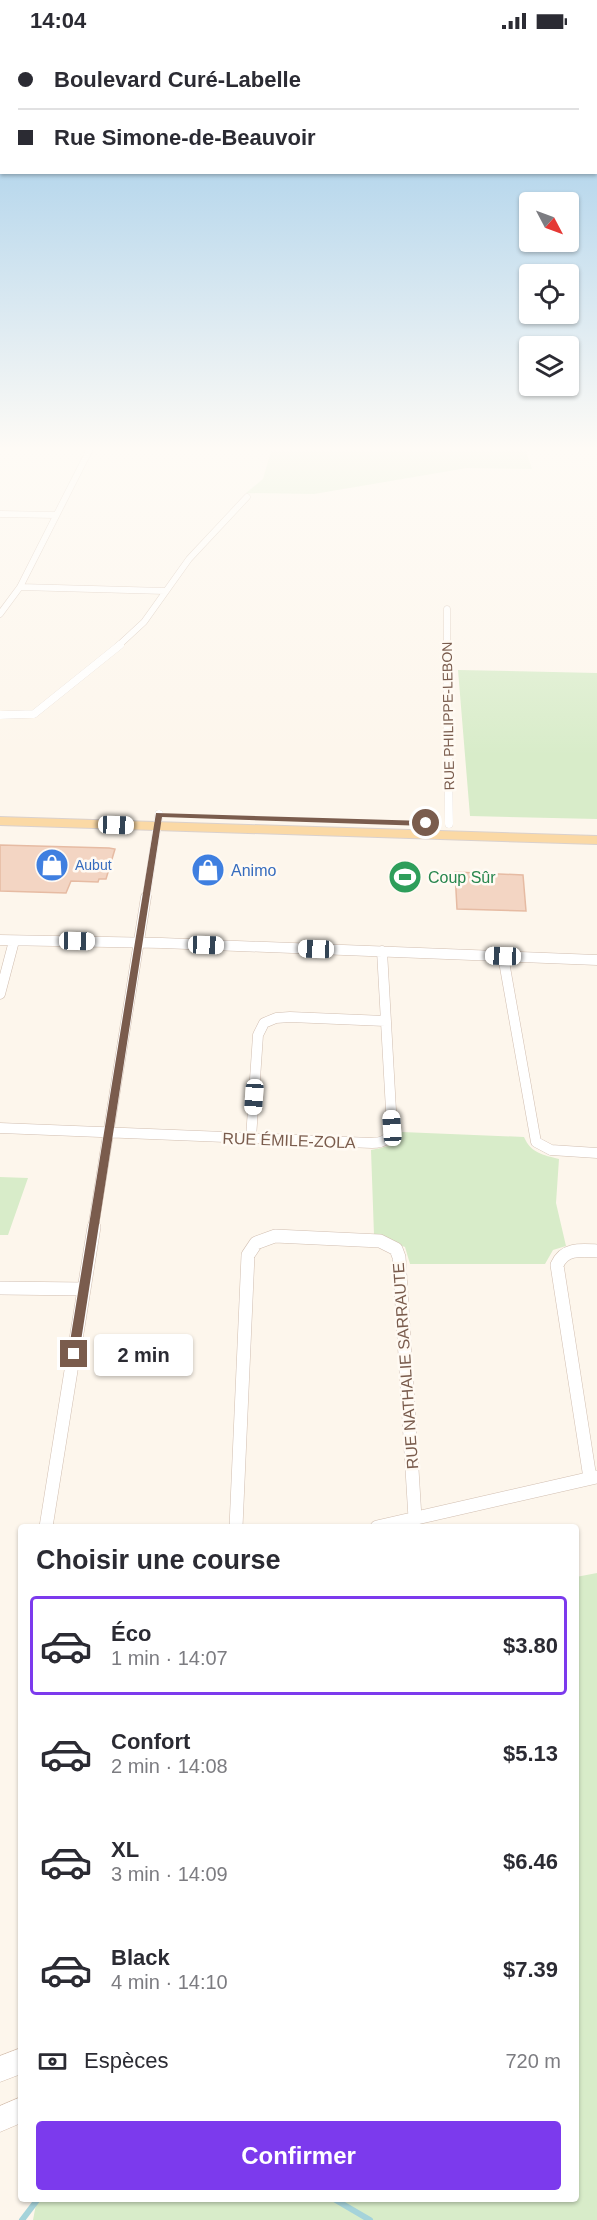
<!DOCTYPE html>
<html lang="fr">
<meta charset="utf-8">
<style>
body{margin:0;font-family:Helvetica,sans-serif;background:#f2f2f3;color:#2b2b33;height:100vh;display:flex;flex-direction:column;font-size:22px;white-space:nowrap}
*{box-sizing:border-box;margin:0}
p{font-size:20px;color:#7c7c81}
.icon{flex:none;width:33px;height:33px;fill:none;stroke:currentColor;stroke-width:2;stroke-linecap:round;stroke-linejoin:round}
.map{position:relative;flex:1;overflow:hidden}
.details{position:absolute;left:18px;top:1482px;width:561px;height:678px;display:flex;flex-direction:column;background:#fff;border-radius:6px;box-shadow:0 2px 4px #0004}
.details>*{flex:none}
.banner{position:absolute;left:0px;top:0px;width:597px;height:132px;box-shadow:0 2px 4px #0004;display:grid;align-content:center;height:132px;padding:0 18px;background:#fff}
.needle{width:39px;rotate:131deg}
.fabs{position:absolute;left:519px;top:150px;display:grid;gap:12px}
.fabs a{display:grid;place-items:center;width:60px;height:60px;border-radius:6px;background:#fff;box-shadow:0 2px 4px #0004;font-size:30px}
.end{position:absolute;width:27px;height:27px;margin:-14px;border:8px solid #7a5c4d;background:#fff;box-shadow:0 0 0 3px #fff}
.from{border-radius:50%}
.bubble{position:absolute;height:42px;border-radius:6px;background:#fff;box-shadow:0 2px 4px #0004;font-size:20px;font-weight:800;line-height:42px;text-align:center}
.car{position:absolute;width:18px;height:36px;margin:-18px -9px;border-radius:8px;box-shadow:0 0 4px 2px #0007;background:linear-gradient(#fff 24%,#345 0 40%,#fff 0 76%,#345 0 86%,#fff 0)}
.banner b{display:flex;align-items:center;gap:21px;height:57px;font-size:22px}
.banner b+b{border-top:2px solid #e1e1e2}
.banner i{width:15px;height:15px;background:#2b2b33}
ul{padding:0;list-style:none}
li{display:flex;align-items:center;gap:18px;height:99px;margin:0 12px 9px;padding:0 6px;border:3px solid transparent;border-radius:6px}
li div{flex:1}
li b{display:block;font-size:22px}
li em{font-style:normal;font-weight:800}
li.selected{border-color:#7c3aed}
li>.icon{width:54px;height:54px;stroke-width:1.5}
h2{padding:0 18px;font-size:27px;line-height:72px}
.pay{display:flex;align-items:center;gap:15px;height:66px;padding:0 18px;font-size:22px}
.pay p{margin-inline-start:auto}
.action{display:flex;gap:12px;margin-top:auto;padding:12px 18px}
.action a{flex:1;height:69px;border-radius:6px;background:#7c3aed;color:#fff;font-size:24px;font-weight:800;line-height:69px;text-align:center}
.status{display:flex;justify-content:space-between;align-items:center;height:42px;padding:0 30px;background:#fff;direction:ltr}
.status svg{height:16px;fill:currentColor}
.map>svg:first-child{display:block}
.green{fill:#d8ecc9}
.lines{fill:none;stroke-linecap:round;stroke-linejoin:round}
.stream{stroke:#a5d3da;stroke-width:6}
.building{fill:#f3d5c3;stroke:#e6bba3;stroke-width:1.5}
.street-far3-casing{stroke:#d1beb0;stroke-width:7}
.street-far2-casing{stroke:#d1beb0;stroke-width:8}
.street-far1-casing{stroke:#d1beb0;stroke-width:11}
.street-casing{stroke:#d1beb0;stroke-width:14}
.secondary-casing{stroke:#d6c0b0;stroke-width:1}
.primary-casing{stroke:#dad1cd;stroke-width:2}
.street-far3{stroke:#fff;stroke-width:6}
.street-far2{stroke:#fff;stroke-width:8}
.street-far1{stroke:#fff;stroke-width:10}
.street{stroke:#fff;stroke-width:13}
.secondary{fill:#fff;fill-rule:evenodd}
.primary{fill:#fbd9a5;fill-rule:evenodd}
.route{fill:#7a5c4d}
.labels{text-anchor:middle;stroke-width:5;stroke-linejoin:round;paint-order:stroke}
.far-street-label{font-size:14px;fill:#7a5c4d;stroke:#fffaf3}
.far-shop-label{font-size:14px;fill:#366cbe;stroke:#fffaf3;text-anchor:start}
.shop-label{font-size:16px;fill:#366cbe;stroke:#fffaf3;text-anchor:start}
.leisure-label{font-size:16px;fill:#27864d;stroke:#fffaf3;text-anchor:start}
.street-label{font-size:16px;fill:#7a5c4d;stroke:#fffaf3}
</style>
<div class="status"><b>14:04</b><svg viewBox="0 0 49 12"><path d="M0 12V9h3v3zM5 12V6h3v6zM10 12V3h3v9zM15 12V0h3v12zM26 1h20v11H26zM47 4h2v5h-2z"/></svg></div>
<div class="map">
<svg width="597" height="2178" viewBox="0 0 597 2178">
<rect width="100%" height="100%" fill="#fdf6ec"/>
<path class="green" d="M271,409H526L532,427L467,426L314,452L246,451L263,437Z
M458,628L597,631V777L470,774Z
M402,1090L524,1095C531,1111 543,1113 559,1117L556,1161L566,1204L553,1208L545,1222H410L405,1205L374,1193L371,1108C385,1105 397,1104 402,1090Z
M0,1135L28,1136L8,1193H0Z
M597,1531V2178H33L37,2157H576V1535Z"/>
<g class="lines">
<path class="stream" d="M334,2157L370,2178
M22,2178L38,2157"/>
</g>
<path class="building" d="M0,803L109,806L115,807L106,837H99L98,840L71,839L66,851L0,849Z
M455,830L523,833L526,869L457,867Z"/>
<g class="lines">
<g class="street-far3-casing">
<path id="street-far3" d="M0,472L56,473
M20,545L165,549
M447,567V604
M0,572L20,545L89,409
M118,604L144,580L189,517L247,455"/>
</g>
<g class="street-far2-casing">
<path id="street-far2" d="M447,603L449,782
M0,673L34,672L120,603
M146,857L159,772"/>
</g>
<g class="street-far1-casing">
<path id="street-far1" d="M0,898L162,901L597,918
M503,914L536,1100L551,1108L597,1111
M0,952L14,899
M0,1086L372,1101C383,1101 390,1097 392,1086L382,909
M251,1096L258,993L264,981L276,976L290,975L385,979
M93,1187L146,855"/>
</g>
<g class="street-casing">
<path id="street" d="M0,1246L84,1247
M590,1436L557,1223C564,1206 581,1208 597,1209
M46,1485L94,1185
M236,1485L248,1213L256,1201L275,1194L380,1199L396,1207L399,1215L415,1476
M377,1485L596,1435"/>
</g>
<g class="secondary-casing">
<path id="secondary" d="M21,2006V2032L0,2040V2014Z
M21,2055V2081L0,2090V2064Z"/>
</g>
<g class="primary-casing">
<path id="primary" d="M0,775L597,794V802L0,783Z"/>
</g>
<use href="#street-far3" class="street-far3"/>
<use href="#street-far2" class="street-far2"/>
<use href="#street-far1" class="street-far1"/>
<use href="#street" class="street"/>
<use href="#secondary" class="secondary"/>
<use href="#primary" class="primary"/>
</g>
<linearGradient id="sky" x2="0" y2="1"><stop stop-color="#97c7e8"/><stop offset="0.57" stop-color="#fefbf6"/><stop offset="1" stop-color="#fefbf6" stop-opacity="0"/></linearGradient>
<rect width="597" height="714" fill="url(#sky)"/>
<path class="route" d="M156,771L426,779L429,781L426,784L162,775L79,1312L74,1316L68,1312Z"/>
<defs>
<g id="shop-disc" transform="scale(1.725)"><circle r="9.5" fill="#3f7fe0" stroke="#fffaf3"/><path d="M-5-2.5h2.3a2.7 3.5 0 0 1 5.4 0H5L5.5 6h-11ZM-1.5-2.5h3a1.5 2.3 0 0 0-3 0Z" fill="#fff"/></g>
<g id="stadium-disc" transform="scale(1.725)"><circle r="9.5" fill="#2e9e5b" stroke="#fffaf3"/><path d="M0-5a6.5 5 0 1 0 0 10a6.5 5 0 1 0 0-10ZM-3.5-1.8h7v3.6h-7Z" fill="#fff"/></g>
</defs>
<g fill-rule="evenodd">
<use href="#shop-disc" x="52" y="823"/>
<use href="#shop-disc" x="208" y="828"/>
<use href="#stadium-disc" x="405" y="835"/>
</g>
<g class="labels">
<g class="far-street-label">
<text transform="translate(448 674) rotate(-91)" y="5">RUE PHILIPPE-LEBON</text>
</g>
<g class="far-shop-label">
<text x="75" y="828">Aubut</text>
</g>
<g class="shop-label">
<text x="231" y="834">Animo</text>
</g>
<g class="leisure-label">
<text x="428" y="841">Coup Sûr</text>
</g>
<g class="street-label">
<text transform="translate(289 1098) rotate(2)" y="6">RUE ÉMILE-ZOLA</text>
<text transform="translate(405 1324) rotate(-94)" y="6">RUE NATHALIE SARRAUTE</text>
</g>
</g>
</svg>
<div class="fabs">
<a><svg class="needle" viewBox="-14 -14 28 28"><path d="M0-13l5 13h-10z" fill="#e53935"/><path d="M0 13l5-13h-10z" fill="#7c7c81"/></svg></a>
<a><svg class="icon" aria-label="locate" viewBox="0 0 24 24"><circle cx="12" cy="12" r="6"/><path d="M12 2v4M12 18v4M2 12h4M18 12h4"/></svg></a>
<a><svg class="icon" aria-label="layers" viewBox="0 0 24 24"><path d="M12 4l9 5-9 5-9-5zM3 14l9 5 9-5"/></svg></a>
</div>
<i class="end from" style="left:426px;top:781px"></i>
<i class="end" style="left:74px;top:1312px"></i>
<div class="bubble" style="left:94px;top:1292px;width:99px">2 min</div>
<i class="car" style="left:116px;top:783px;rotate:92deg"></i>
<i class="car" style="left:77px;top:899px;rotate:91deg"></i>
<i class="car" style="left:206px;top:903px;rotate:92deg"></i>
<i class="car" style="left:316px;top:907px;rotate:272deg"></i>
<i class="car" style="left:503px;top:914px;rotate:272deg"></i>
<i class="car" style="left:254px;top:1055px;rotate:184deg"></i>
<i class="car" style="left:392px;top:1086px;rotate:356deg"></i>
<div class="banner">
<b><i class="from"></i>Boulevard Curé-Labelle</b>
<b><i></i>Rue Simone-de-Beauvoir</b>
</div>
<section class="details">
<h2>Choisir une course</h2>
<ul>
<li class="selected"><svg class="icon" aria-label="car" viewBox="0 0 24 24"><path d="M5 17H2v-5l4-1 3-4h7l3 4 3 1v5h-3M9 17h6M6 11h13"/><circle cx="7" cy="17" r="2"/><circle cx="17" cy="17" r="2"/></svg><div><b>Éco</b><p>1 min · 14:07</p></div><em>$3.80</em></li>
<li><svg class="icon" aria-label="car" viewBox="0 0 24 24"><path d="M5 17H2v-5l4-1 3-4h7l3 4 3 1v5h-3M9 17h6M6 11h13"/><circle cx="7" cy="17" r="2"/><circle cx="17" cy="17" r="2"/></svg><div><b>Confort</b><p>2 min · 14:08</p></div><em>$5.13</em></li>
<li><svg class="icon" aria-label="car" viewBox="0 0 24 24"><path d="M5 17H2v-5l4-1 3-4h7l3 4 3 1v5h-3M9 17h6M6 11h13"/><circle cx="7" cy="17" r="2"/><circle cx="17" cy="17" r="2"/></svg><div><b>XL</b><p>3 min · 14:09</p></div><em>$6.46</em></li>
<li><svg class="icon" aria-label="car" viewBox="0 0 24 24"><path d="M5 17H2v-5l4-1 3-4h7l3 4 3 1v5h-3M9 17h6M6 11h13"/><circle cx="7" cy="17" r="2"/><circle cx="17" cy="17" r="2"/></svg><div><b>Black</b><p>4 min · 14:10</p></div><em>$7.39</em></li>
</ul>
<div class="pay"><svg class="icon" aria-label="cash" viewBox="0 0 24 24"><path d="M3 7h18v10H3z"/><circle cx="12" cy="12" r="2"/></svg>Espèces<p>720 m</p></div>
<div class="action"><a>Confirmer</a></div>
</section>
</div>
